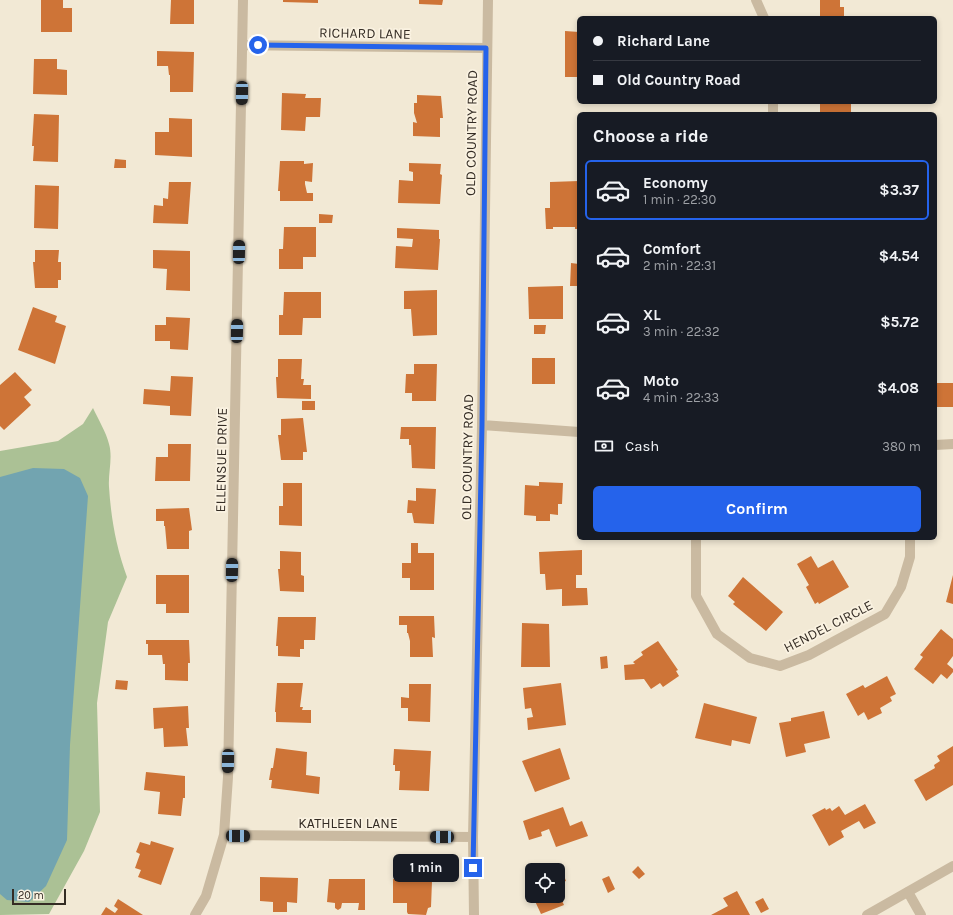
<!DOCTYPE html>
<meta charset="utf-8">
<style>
body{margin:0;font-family:Karla,sans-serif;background:#20242c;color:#f1f3f6;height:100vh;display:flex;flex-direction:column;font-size:15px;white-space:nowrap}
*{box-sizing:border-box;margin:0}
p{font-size:13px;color:#9ea1a6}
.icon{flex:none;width:22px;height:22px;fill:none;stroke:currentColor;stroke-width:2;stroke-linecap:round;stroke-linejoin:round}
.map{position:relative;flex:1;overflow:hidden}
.drawer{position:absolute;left:577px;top:112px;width:360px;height:428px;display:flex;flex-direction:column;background:#171b24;border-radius:6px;box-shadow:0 2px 6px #0003}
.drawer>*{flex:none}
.guide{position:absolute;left:577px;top:16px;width:360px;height:88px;border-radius:6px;box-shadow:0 2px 6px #0003;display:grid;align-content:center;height:88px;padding:0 16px;background:#171b24}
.buttons{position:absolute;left:525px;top:863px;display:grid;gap:8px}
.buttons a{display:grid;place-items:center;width:40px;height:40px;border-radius:6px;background:#171b24;box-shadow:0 2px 6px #0003;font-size:20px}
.scale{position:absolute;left:12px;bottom:10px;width:54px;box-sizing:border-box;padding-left:4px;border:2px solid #342c24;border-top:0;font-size:11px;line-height:14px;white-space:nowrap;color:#342c24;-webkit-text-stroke:3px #faf2e1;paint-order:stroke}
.end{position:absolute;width:18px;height:18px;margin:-9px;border:5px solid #2563eb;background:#fff;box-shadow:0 0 0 2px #fff}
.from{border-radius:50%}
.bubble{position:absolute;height:28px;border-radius:6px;background:#171b24;box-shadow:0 2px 6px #0003;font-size:13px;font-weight:700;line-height:28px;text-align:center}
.car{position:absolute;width:12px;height:24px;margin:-12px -6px;border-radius:5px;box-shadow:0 0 3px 1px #0007;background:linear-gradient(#222 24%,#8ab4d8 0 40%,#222 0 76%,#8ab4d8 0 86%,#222 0)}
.guide b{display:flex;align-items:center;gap:14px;height:38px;font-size:15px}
.guide b+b{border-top:1px solid #363941}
.guide i{width:10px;height:10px;background:#f1f3f6}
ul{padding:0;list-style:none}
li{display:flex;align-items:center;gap:12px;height:60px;margin:0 8px 6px;padding:0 8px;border:2px solid transparent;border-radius:6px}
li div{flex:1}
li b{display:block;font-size:15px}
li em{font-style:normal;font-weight:700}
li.active{border-color:#2563eb}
li>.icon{width:36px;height:36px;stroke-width:1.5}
h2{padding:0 16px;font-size:18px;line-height:48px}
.pay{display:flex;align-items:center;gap:10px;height:44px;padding:0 16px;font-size:15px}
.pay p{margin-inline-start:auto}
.cta{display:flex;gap:8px;margin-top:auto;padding:8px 16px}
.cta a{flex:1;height:46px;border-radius:6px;background:#2563eb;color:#fff;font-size:16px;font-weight:700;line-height:46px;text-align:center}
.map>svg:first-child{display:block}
.green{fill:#abc195}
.water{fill:#72a4b0}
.building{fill:#ce7437}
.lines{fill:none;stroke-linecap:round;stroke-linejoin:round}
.service{stroke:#cabaa1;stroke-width:10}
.minor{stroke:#cabaa1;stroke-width:10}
.tertiary{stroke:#cabaa1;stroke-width:10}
.route{stroke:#2563eb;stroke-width:5}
.labels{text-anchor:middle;stroke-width:3.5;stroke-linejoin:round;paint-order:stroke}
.street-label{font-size:14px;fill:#342c24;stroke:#faf2e1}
</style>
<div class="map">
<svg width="953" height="915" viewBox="0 0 953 915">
<rect width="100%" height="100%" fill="#f2e9d5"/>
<path class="green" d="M93,408C98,419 106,432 109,444C113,458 108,473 109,487C111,518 116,547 127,577L108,622L97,703L100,812L84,851L49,914L0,915V451L58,441L83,424Z"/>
<path class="water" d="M33,468L64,469L80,478L88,496L70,745L67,840L46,886L29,902L7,900L0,894V477Z"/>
<path class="building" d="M41,0H63V8H72V32H41Z
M171,0H194V24H170Z
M283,0H318V3L283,2Z
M419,0H443L442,5L419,4Z
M820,0H840V7H844V18H820Z
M565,31L579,32V77H565Z
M157,51L194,52L193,92H170V75H169L168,66H157Z
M34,59H57V69L67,70V95L33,94Z
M282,93L306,94L305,98H321L320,117H306L305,131L281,130Z
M417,95L441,96L443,118H440V137L413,136V122L417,123L414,113V103H417Z
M820,102H851V114H820Z
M34,114L59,115L58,162L33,161L34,146H32Z
M169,118L192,119V157L155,155V132H169Z
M115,159L126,160V168H114Z
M280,161H304V164L313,163L312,182L305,181V184L307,193H313V201H280V191H278Z
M409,163L441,164L440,174L442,175L440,204L398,203L399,180L413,181V172L409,171Z
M579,181V229H575V227H553V229H546L545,208H550V182Z
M169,182H191L188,224L153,223L154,205L163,206V198L168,199Z
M35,185L59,186L58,229L34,228Z
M319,214L333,215L332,223H319Z
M284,227H316V257H303V269H279V249H283Z
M397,228L439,230V239H440L438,270L395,268L396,246L412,247L413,239L397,238Z
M35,250H59L58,262H61V280H58V288H35L33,262H35Z
M153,250L190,251V291L166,290L167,269L153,268Z
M571,263L579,264V286H570Z
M563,286V319H529L528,287Z
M437,290V335L413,336L411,309H404V291Z
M284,292H321V318H303L302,335H279V315H283Z
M33,307L57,316L55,322L66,326L55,364L18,350Z
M166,317L190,318L188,350L170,349V341H155V325H166Z
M534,325H546L545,334H534Z
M532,358H555V384H532Z
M278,359H302L301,379H304L303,385H311V399L277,398L276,377H278Z
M414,364H437L436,401H412V393H405L406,374H414Z
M15,372L32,390L24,397L31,405L4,430L0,426V385Z
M171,376L193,377L191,416L170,415V406L143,404L144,389L170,391Z
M935,383H953V407H935Z
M302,401H315V410H302Z
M303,418L307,452H303V460H281L278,435H281V419Z
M401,427H436L435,469L412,468L411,445H409V439H400Z
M168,444H191L190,481H155L156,457H168Z
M539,482L563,483L562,504H558V515L550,514V521H536V516L524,515L525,485L539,486Z
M283,483H302V526L279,525V506H283Z
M416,488L436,489L434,524L414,523L412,513H407L408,500L416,501Z
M189,508L192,530L189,531V549H167L165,526H164V521H156V509Z
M411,543H418V553H434V590H410V578H402V563H411Z
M582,550V575H576V588H587L588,605L562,606V589L546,590L545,574H540L539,552Z
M280,551L301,552V575L304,576V592L280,591L278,569H280Z
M811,556L818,568L833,560L849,587L819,604L818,602L815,604L806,587L809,585L797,564Z
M156,575H189V613H166V604H156Z
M953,575V604L946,602Z
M743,577L783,612L766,631L733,604L735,602L728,596Z
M399,616H434L435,638L432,637L433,657H410V641L408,633H407V625H399Z
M278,617H316L315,640H304V649H300V657L278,656V646H276Z
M522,623L549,624L550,667H521Z
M941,629L953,639V656L947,664L953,669V672L947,679L941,674L933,684L914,669L923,657L920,655Z
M146,640H189L190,663H188V681L165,680V664H163L162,655H148V644H146Z
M658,641L678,670L676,671L679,676L663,687L660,683L651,689L644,679L625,680L624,665L635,664L633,662L643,655L641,652Z
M607,656L608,668L601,669L600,657Z
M887,676L896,694L890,697L892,701L880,708L882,713L868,720L864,712L858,716L846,694L863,685L865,688Z
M116,680L128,681L127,690L115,689Z
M277,683H303L300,707H303L302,710H311V723L276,722V712H275Z
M561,683L566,725L528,730L527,718L533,717L531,708L525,709L523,688Z
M409,684H431L430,722L408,721V708H401V697L409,698Z
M704,703L757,717L750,744L732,740L731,746L695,738Z
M188,706L189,728H186L188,746L164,747L163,728L154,729L153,708Z
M824,711L830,738L804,744L806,752L786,757L779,723L791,721V718Z
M953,746V785L926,801L914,780L935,768L934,765L940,761L937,756Z
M276,748L307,752L306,775L320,777L319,794L271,788L272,780H269L271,768H273Z
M560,748L570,779L535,792L522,761Z
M394,749L431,751L429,791L399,790L400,771H395V765H393Z
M146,772L185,776V798H183L181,816L158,814L160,792L144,790Z
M865,804L876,823L864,829L859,821L841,831L844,837L829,846L812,815L825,808L826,810L830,808L832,811L839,806L845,815Z
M563,807L570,826L582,821L588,836L556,847L549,829L541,832L542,836L529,840L523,821Z
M151,841L174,848L161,885L138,877L141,870L135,868L140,854L136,852L140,842L150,845Z
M638,866L645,874L639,879L632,872Z
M562,870L566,881L558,884V871Z
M609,876L615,889L608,893L602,879Z
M260,877L298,878L297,903L287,902V912H273V902L260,901Z
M329,879H365V910H358L359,903H342L341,908L338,910L335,908V903L327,902Z
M393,879L432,881L431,907L428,908L426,915L408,914L407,912V903H393Z
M532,882V896H558V892L564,905L541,914L534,899L531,901L525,885Z
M737,891L750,915H711L728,906L723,898Z
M763,898L769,909L761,913L755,902Z
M118,899L143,915H101L106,907L115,913L118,909L114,906Z"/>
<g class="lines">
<path class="service" d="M908,892L921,915"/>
<path class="minor" d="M756,0L764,18
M243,45L486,48
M773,114V102
M482,425L579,432
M935,445L953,444
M696,538V596L717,634L750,658L780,666L809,655L885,614L901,587L910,557V538
M224,835L473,837
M195,915L206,896L224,835L228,777L243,0
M474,915L473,837L482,425L488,0"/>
<path class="tertiary" d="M867,915L953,866"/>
</g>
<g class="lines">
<path class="route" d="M258,45L486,48L482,425L473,868"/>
</g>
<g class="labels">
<g class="street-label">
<text transform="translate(365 33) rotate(1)" y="5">RICHARD LANE</text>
<text transform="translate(471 133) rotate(-89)" y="5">OLD COUNTRY ROAD</text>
<text transform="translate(467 457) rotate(-89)" y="5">OLD COUNTRY ROAD</text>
<text transform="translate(221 460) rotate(-89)" y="5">ELLENSUE DRIVE</text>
<text transform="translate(828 626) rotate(-27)" y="5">HENDEL CIRCLE</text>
<text x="348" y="828">KATHLEEN LANE</text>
</g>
</g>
</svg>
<div class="buttons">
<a><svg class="icon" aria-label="locate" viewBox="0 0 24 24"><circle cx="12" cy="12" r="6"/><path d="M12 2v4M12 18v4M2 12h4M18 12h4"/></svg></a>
</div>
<div class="scale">20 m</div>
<i class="end from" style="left:258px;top:45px"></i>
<i class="end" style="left:473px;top:868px"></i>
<div class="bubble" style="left:393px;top:854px;width:66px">1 min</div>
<i class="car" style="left:242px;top:93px;rotate:181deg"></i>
<i class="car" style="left:239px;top:252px;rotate:1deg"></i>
<i class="car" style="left:237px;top:331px;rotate:1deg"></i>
<i class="car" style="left:232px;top:570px;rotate:1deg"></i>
<i class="car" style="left:228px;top:761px;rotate:181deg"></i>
<i class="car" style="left:238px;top:836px;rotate:91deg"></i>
<i class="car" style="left:442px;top:837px;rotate:270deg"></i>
<div class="guide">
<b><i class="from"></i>Richard Lane</b>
<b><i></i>Old Country Road</b>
</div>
<section class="drawer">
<h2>Choose a ride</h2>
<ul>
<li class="active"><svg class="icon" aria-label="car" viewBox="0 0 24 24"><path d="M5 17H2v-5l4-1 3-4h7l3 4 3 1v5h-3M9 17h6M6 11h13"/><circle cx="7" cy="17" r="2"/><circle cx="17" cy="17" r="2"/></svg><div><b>Economy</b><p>1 min · 22:30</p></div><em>$3.37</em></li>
<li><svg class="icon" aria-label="car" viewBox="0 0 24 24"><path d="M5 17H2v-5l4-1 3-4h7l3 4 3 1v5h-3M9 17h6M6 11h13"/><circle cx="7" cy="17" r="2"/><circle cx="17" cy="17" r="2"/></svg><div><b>Comfort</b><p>2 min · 22:31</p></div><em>$4.54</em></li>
<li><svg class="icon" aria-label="car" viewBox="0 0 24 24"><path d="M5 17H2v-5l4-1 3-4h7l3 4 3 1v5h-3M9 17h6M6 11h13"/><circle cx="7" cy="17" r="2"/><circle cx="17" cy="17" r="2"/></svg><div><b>XL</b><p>3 min · 22:32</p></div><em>$5.72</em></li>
<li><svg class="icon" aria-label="car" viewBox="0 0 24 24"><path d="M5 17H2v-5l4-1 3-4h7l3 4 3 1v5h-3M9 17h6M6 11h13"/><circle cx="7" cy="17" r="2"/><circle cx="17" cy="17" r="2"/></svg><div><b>Moto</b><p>4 min · 22:33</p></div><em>$4.08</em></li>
</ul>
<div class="pay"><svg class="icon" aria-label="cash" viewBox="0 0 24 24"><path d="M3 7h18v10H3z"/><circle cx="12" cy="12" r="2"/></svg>Cash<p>380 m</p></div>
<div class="cta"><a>Confirm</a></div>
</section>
</div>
